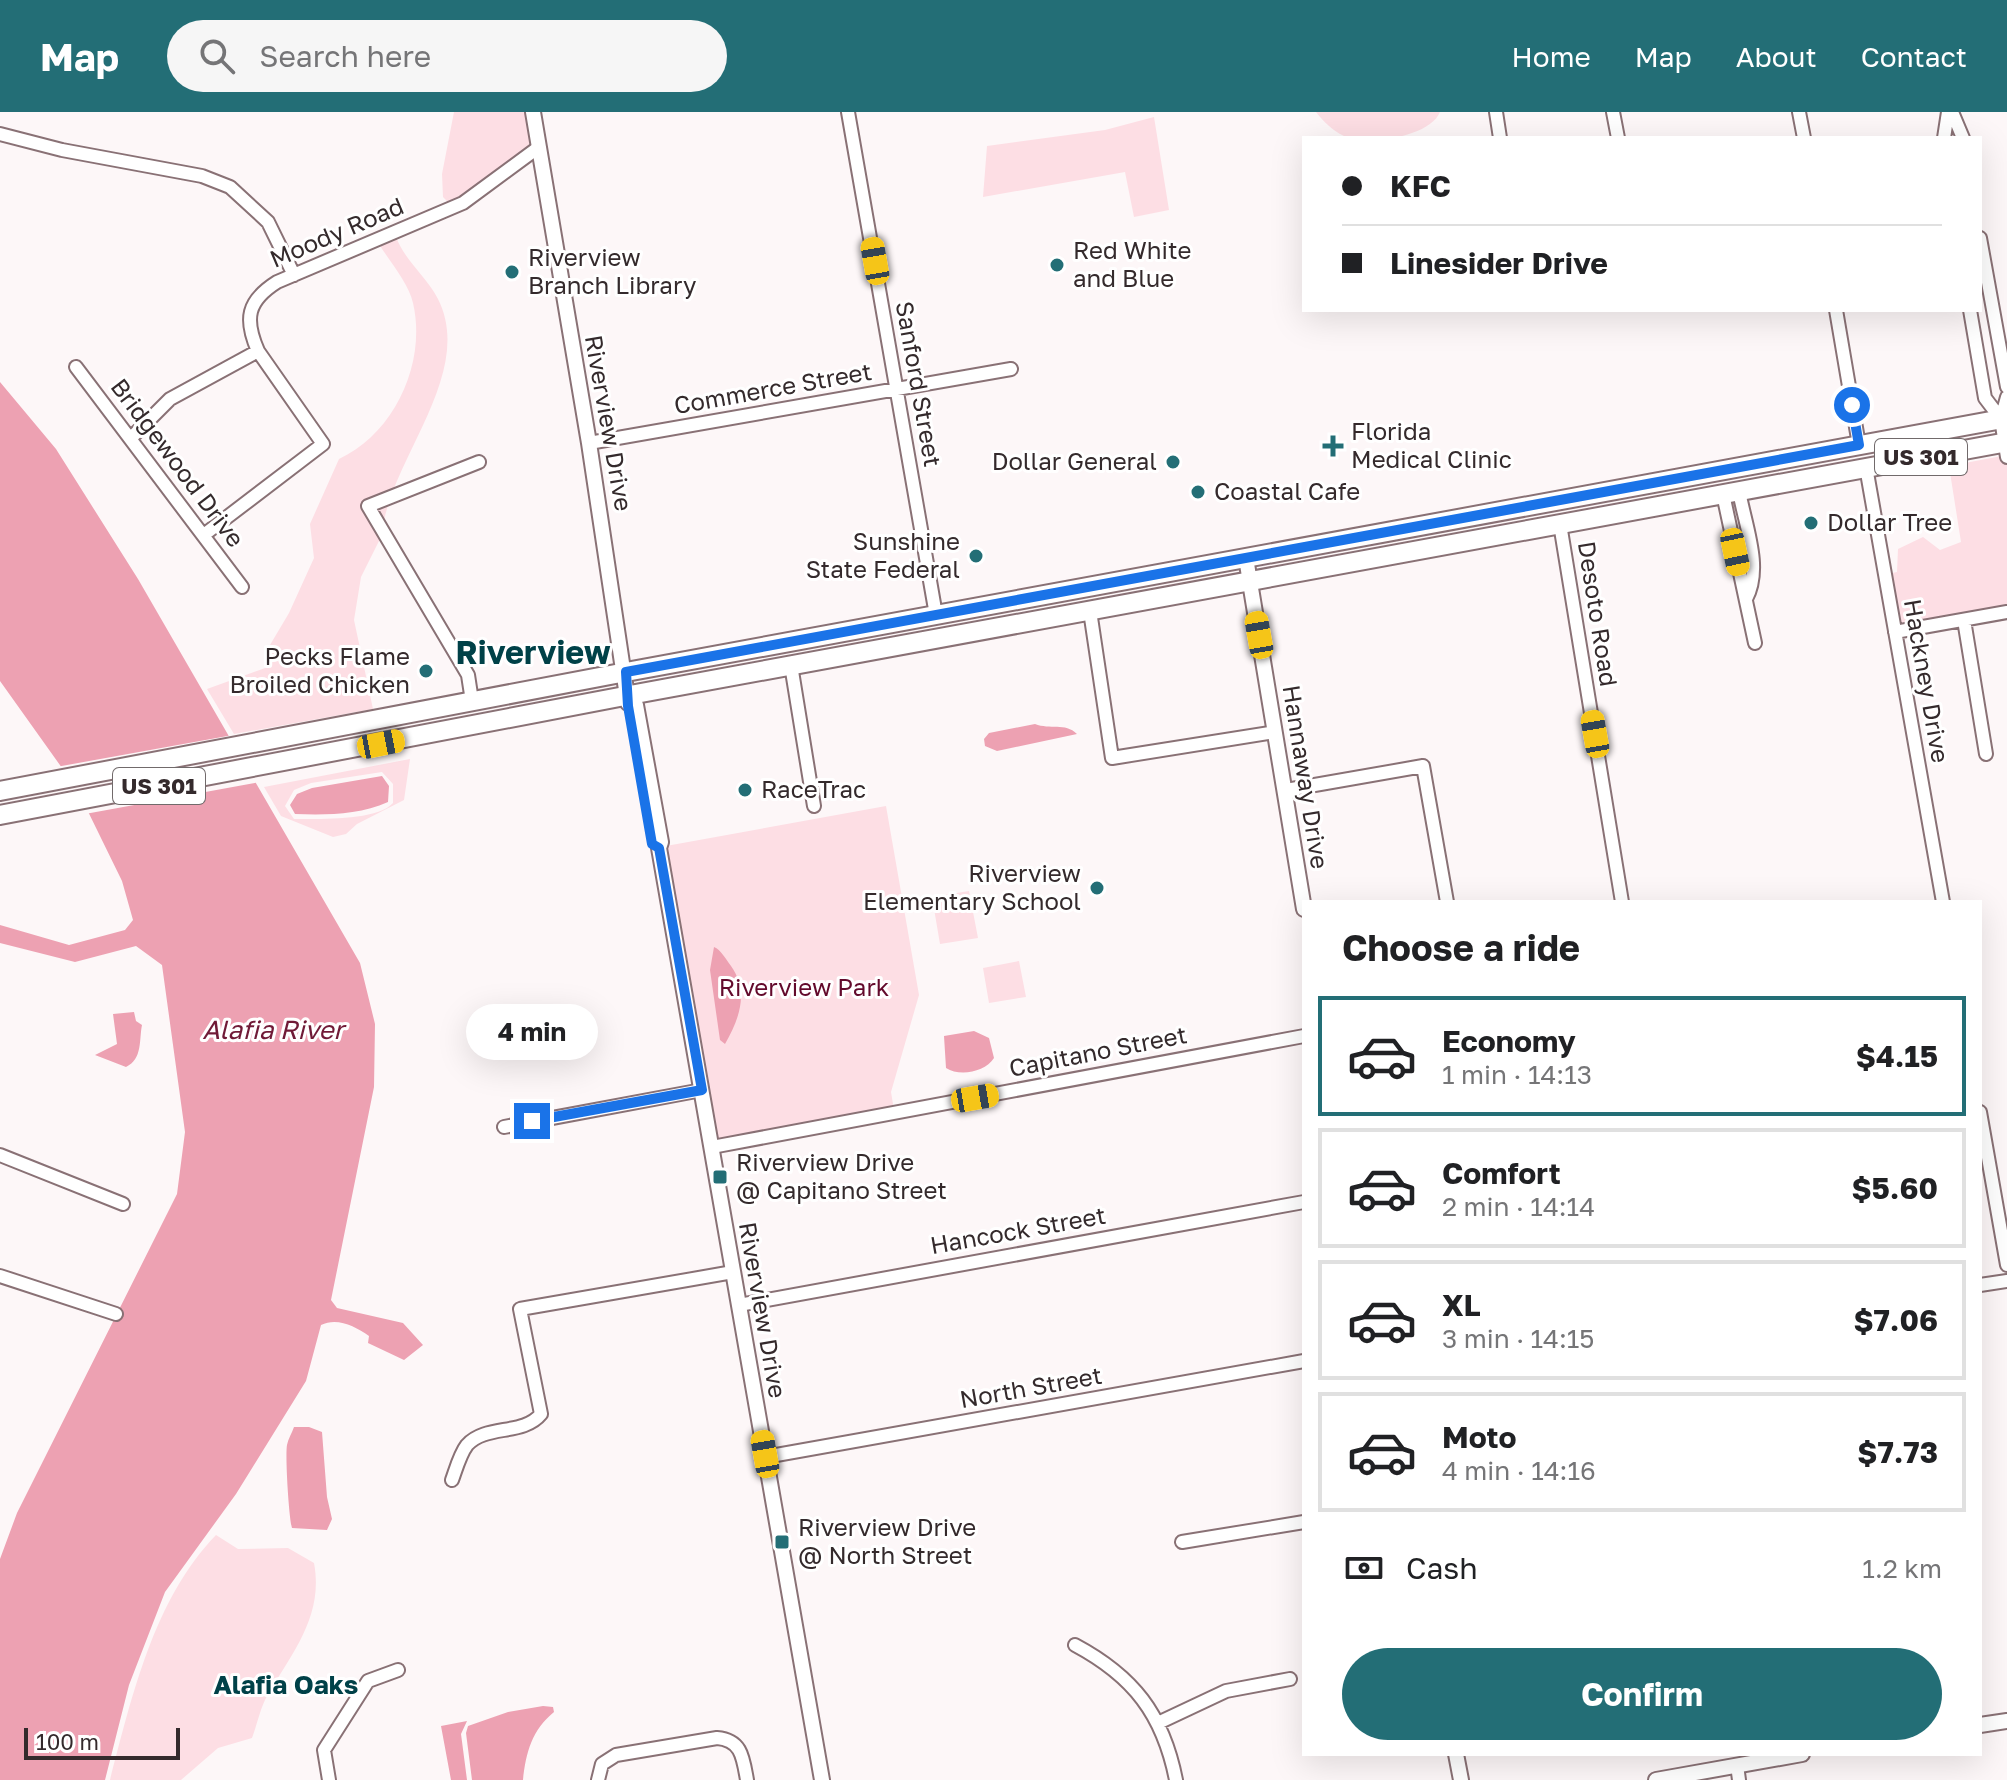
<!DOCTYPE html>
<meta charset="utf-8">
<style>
body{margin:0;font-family:"Golos Text",sans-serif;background:#f6f6f6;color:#202124;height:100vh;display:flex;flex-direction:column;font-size:30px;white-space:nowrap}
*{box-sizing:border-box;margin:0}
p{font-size:26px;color:#757577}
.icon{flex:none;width:44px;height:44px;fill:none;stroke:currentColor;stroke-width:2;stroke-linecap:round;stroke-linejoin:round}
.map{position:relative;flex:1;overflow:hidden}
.details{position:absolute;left:1302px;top:788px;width:680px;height:856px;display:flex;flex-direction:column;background:#fff;border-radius:0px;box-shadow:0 8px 32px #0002}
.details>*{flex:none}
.top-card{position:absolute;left:1302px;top:24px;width:680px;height:176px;border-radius:0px;box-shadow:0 8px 32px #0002;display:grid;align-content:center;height:176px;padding:0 40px;background:#fff}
.scale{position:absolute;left:24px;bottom:20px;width:156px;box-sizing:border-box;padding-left:8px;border:4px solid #342a2c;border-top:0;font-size:22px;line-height:28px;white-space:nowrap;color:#342a2c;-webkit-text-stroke:6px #fff;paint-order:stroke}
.end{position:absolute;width:36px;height:36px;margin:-18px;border:10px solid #1a73e8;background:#fff;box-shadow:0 0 0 4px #fff}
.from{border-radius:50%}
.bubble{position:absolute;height:56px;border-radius:28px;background:#fff;box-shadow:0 8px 32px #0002;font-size:26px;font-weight:700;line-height:56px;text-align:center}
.car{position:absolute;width:24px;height:48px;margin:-24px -12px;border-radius:10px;box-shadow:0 0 6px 2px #0007;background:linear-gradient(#f5c518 24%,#345 0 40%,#f5c518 0 76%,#345 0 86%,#f5c518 0)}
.top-card b{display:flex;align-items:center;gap:28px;height:76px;font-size:30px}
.top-card b+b{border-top:2px solid #e0e0e0}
.top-card i{width:20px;height:20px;background:#202124}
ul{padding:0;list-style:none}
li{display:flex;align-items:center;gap:24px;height:120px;margin:0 16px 12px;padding:0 24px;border:4px solid #e0e0e0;border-radius:0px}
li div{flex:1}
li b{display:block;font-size:30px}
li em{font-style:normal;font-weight:700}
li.active{border-color:#236e76}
li>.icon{width:72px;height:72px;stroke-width:1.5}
h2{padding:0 40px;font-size:36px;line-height:96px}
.pay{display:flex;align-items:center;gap:20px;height:88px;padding:0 40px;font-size:30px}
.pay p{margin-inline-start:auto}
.button{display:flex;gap:16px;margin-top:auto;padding:16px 40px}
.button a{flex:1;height:92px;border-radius:48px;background:#236e76;color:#fff;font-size:32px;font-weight:700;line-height:92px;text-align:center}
header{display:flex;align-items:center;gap:48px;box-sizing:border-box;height:112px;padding:0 40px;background:#236e76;color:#fff}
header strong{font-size:38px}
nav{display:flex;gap:44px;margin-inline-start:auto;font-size:28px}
.search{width:560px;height:72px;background:#f6f6f6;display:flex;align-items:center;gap:20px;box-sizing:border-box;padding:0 28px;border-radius:44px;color:#757577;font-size:30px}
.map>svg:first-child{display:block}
.green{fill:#fddee4;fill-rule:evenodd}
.water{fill:#eda1b2}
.pier{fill:#fdf7f8}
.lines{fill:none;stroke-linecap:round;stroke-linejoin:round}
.minor-casing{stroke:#897175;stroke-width:16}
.tertiary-casing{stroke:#897175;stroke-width:18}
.primary-casing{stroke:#897175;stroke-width:22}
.minor{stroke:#fff;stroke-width:12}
.tertiary{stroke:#fff;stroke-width:14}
.primary{stroke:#fff;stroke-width:18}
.route{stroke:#1a73e8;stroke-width:10}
.poi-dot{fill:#236e76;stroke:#fff;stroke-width:3}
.labels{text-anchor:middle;stroke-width:6;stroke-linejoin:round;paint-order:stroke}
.shield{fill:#fff;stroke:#716a6b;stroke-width:2}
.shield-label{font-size:22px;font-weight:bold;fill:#342a2c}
.street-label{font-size:24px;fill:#342a2c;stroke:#fff}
.poi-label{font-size:24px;fill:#342a2c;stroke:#fff;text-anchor:start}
.park-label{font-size:24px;fill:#630a2c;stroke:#fff}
.water-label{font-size:26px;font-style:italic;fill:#701a37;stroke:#fff}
.neighbourhood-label{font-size:26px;font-weight:bold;fill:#004148;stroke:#fff}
.district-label{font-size:32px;font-weight:bold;fill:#004148;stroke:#fff}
</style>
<header>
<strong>Map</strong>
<div class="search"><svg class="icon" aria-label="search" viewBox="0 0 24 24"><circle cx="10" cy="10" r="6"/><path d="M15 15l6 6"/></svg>Search here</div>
<nav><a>Home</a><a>Map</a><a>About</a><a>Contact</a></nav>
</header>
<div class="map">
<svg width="2007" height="1668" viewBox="0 0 2007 1668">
<rect width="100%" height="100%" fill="#fdf7f8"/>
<path class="green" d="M454,0H527L533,33L449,91L443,85L442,62Z
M1316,0H1440C1430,25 1368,34 1344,24C1332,18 1324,10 1316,0Z
M1154,5L1169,98L1134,105L1125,60L983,85L987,34L1105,18Z
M396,125C405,149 427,165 438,187C474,258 397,341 384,409L371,387L360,393L380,427L361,465L354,508L373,597L234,622L207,577L268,555L270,533L289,501L314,446L310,412L339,347C394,322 427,251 413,191C409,172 390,150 379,132Z
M2007,343V497L1897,519L1888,462L1897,460L1898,437L1923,425L1940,438L1961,430L1949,354Z
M410,647L404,688L357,712L346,722L333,725L281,704L264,675ZM382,660L393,672V691C377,709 318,707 294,707L285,694L294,678L311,671Z
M886,694L919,883L891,980L894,998L718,1030L666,734Z
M969,779L978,826L940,832L932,785Z
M1019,849L1026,885L989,891L983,856Z
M216,1423L238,1437L288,1436L314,1451C324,1504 292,1541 267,1584C260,1597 257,1613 252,1626L218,1636L181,1668H110C132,1584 154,1487 216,1423Z"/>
<path class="water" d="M0,270L56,337L138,467L360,851L375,912L374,975L331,1188L337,1196L403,1211L423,1233L404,1248L368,1231L369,1224C355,1214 337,1205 321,1213L306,1269L236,1382L165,1480L129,1573L105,1668H0V1447L17,1401L177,1082L185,1020L162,853L136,834L75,850L0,831V813L69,833L125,818L133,808L122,769L77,677L0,569Z
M1035,612C1050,618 1065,610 1077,622L997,639L985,634L984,627L989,621Z
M382,664L389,674L388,690C359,703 326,703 295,702L290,693L297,682L312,676Z
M714,835C721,838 725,846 731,854C749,879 740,906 725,932L720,928L710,858Z
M134,900L136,909L142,913C139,927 143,947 126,955L95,943L117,932L113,902Z
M974,919L989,926L994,946C985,960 960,965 946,956L944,924Z
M294,1315H309L322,1320L327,1385L332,1407L327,1418L292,1416C289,1407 285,1344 287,1333C288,1327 292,1321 294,1315Z
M543,1594L553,1595L554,1600C532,1618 526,1640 523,1668H472L466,1621L468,1614L508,1600Z
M467,1609L461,1622L467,1668H451L441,1614Z"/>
<path class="pier" d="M233,623L260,670L85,702L56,655Z"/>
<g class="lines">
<g class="minor-casing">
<path id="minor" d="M848,0L936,503
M1496,0L1500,26
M1613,0L1618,26
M1799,0L1804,26
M1952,0L1963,26
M0,22L62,38L202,64L230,75L268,110L294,163
M1944,26L1948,0
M1980,126L2007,275
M1836,198L1859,333
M1970,198L1985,286L2001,307
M76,255L242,475
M2007,285L2001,307L2007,345
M131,326L170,287L258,239
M589,331L1011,257
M1866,355L1943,790
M1739,379C1745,413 1763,456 1746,487
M1723,382L1755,531
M1560,412L1622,790
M205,422L323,332L258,239C244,207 247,189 277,170L463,91L539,35
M1090,499L1112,646L1275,620
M1964,508L1986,642
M1895,520L2007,500
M791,553L814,694
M472,589L468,563L368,394L479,350
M1286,678L1423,654L1447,790
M1980,1000L2007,1153
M504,1015L702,978
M712,1035L1304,924
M0,1043L123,1092
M0,1164L116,1202
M1980,1173L2007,1169
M739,1193L1304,1090
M765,1345L1304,1249
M452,1368C456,1357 460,1342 467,1333C486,1312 523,1324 541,1302L520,1197L733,1160
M1182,1430L1304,1410
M1075,1533C1133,1564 1163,1602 1176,1668
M1158,1611L1226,1579L1290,1567
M1737,1653L1739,1668
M329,1668L324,1638L368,1569L398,1558
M598,1668L602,1652L616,1643L717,1626C742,1628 743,1646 747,1668"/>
</g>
<g class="tertiary-casing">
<path id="tertiary" d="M533,0L589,331L628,591
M1246,446L1304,797
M630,583L636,593L661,730L659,736L822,1668
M1980,1613L2007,1609
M1456,1642L1461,1668
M1656,1668L1802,1642"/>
</g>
<g class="primary-casing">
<path id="primary" d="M0,679L626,560L2007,306
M0,703L630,583L2007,330"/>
</g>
<use href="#minor" class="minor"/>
<use href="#tertiary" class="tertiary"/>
<use href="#primary" class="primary"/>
</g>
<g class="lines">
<path class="route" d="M532,1009L702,978L659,736L652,732L628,594L626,560L1859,333L1852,293"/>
</g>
<g class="poi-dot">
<circle cx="1057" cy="153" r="8"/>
<circle cx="512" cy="160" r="8"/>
<path d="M1329 322h8v8h8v8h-8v8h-8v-8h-8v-8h8z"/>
<circle cx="1173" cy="350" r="8"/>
<circle cx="1198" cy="380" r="8"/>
<circle cx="1811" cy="411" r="8"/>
<circle cx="976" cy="444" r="8"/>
<circle cx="426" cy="559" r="8"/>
<circle cx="745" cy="678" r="8"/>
<circle cx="1097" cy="776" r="8"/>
<rect x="712" y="1057" width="16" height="16" rx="4"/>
<rect x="774" y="1422" width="16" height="16" rx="4"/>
</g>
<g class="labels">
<g class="shield">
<rect x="1875" y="327" width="92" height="36" rx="6"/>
<rect x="113" y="656" width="92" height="36" rx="6"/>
</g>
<g class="shield-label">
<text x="1921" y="353">US 301</text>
<text x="159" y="682">US 301</text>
</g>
<g class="street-label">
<text transform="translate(337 121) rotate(-23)" y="8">Moody Road</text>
<text transform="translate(918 272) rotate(80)" y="8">Sanford Street</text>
<text transform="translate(773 277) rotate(-10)" y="8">Commerce Street</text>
<text transform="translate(608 311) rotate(80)" y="8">Riverview Drive</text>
<text transform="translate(177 351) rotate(53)" y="8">Bridgewood Drive</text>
<text transform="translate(1597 502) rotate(81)" y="8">Desoto Road</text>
<text transform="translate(1926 569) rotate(80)" y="8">Hackney Drive</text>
<text transform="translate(1305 665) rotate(81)" y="8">Hannaway Drive</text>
<text transform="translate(1098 940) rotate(-11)" y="8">Capitano Street</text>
<text transform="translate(1018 1119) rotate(-10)" y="8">Hancock Street</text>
<text transform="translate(762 1198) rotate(80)" y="8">Riverview Drive</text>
<text transform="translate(1031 1276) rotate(-10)" y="8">North Street</text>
</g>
<g class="poi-label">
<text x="1073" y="147">Red White<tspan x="1073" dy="28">and Blue</tspan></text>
<text x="528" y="154">Riverview<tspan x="528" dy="28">Branch Library</tspan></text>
<text x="1351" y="328">Florida<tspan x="1351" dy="28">Medical Clinic</tspan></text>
<text x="1157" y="358" text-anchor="end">Dollar General</text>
<text x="1214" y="388">Coastal Cafe</text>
<text x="1827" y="419">Dollar Tree</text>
<text x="960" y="438" text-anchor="end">Sunshine<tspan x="960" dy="28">State Federal</tspan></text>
<text x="410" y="553" text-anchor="end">Pecks Flame<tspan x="410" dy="28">Broiled Chicken</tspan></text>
<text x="761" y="686">RaceTrac</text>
<text x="1081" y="770" text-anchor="end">Riverview<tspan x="1081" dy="28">Elementary School</tspan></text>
<text x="736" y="1059">Riverview Drive<tspan x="736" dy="28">@ Capitano Street</tspan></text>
<text x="798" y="1424">Riverview Drive<tspan x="798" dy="28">@ North Street</tspan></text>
</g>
<g class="park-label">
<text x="804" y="884">Riverview Park</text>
</g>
<g class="water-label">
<text x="273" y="927">Alafia River</text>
</g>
<g class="neighbourhood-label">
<text x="286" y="1582">Alafia Oaks</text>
</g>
<g class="district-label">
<text x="533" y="552">Riverview</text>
</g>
</g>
</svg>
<div class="scale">100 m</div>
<i class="end from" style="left:1852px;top:293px"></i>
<i class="end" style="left:532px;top:1009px"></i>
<div class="bubble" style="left:466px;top:892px;width:132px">4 min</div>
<i class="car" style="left:875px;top:149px;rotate:350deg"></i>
<i class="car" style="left:1735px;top:440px;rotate:168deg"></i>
<i class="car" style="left:1259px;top:523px;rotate:350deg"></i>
<i class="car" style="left:1595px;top:622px;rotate:350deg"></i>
<i class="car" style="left:381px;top:632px;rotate:79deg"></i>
<i class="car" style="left:975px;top:986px;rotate:80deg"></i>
<i class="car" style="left:765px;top:1342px;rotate:350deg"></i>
<div class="top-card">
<b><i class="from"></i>KFC</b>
<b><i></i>Linesider Drive</b>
</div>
<section class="details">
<h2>Choose a ride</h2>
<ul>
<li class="active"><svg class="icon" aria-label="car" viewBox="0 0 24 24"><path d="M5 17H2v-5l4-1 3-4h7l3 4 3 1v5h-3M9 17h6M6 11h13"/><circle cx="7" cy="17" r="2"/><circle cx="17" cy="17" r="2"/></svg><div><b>Economy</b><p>1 min · 14:13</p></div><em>$4.15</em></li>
<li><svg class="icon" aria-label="car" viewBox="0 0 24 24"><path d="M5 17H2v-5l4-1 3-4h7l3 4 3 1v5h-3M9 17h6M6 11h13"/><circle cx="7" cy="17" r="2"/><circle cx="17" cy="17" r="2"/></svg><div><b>Comfort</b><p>2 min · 14:14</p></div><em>$5.60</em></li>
<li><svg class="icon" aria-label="car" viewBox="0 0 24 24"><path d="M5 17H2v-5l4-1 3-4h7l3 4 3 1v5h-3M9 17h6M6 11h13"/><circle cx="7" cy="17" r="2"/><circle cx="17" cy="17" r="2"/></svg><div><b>XL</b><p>3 min · 14:15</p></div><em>$7.06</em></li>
<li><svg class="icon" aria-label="car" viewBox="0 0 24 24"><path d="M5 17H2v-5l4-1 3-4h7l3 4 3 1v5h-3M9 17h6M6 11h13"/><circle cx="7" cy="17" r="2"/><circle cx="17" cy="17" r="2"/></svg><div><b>Moto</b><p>4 min · 14:16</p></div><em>$7.73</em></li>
</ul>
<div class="pay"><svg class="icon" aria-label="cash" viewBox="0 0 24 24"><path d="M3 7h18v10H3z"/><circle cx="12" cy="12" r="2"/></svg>Cash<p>1.2 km</p></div>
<div class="button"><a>Confirm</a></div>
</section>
</div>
